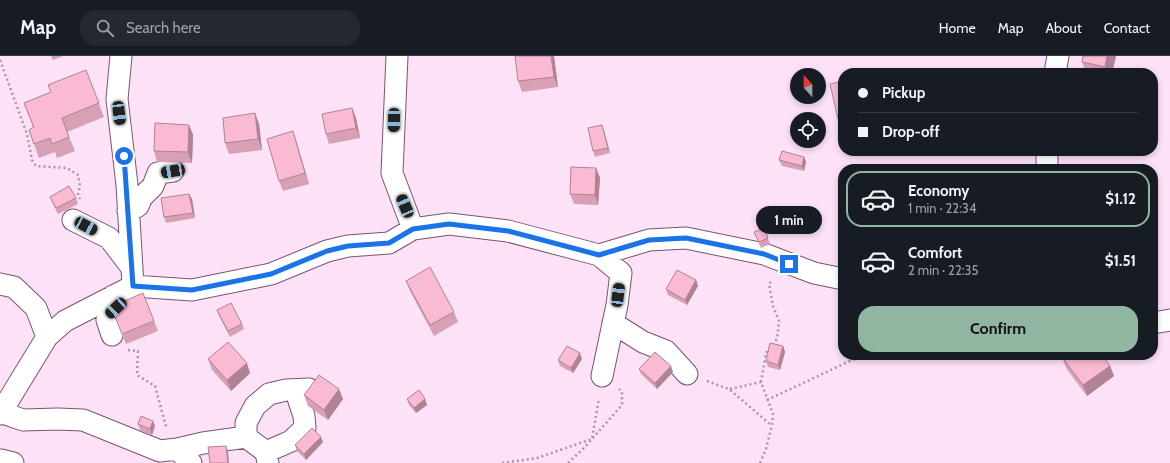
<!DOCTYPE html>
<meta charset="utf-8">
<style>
body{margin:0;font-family:Cabin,sans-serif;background:#242831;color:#f1f3f6;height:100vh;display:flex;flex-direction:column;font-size:15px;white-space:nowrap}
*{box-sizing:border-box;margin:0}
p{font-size:13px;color:#9ea1a6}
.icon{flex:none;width:22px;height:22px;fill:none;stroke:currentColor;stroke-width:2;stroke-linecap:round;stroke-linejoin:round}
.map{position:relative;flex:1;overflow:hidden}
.details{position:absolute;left:838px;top:108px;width:320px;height:196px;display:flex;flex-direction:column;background:#171b24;border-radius:16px;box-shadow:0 2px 6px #0003}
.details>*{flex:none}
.guide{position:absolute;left:838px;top:12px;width:320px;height:88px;border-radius:16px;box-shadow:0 2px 6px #0003;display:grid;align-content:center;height:88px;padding:0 20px;background:#171b24}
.needle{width:26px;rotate:339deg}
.tools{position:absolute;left:790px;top:12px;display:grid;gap:8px}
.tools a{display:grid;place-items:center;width:36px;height:36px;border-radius:50%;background:#171b24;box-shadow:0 2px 6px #0003;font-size:20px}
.end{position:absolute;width:18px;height:18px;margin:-9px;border:5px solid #1a73e8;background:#fff;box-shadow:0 0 0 2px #fff}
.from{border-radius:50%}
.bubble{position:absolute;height:28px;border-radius:14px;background:#171b24;box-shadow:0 2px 6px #0003;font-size:13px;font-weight:700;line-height:28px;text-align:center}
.car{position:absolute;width:12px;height:24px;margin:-12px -6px;border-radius:5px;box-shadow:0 0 3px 1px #0007;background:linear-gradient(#222 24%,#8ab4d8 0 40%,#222 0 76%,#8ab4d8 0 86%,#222 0)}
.guide b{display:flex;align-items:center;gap:14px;height:38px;font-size:15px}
.guide b+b{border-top:1px solid #363941}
.guide i{width:10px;height:10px;background:#f1f3f6}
ul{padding:7px 0 0;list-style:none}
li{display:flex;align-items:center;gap:12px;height:56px;margin:0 8px 6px;padding:0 12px;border:2px solid transparent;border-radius:16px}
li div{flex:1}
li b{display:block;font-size:15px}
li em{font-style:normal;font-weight:700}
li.active{border-color:#90b6a2}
li>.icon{width:36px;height:36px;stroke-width:1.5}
.primary-button{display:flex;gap:8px;margin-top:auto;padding:8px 20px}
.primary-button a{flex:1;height:46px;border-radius:16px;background:#90b6a2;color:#111;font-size:16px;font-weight:700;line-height:46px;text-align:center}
header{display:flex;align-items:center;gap:24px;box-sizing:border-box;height:56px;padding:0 20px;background:#171b24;border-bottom:1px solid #363941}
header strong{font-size:19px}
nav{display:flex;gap:22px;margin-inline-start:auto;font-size:14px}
.search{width:280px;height:36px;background:#242831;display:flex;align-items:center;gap:10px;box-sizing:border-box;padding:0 14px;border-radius:16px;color:#9ea1a6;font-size:15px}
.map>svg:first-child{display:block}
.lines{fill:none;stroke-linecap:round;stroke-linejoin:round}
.street-casing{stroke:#7a5373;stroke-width:23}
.path{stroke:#ab94a6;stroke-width:2.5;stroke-dasharray:2 3;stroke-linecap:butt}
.street{stroke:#fff;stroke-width:21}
.wall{fill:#d7a0b5}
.shaded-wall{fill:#af8294}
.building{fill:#fabad3;stroke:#af8294}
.route{stroke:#1a73e8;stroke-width:5}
</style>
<header>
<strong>Map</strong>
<div class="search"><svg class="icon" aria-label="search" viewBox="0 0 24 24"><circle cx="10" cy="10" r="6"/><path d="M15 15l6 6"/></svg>Search here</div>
<nav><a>Home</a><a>Map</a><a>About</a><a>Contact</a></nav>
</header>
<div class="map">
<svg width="1170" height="407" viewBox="0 0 1170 407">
<rect width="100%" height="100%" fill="#fde1f7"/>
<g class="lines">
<g class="street-casing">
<path id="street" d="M121,0L117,43L127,129L133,230
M397,0L392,117L413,173
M1055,17L1058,0
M1047,95V113
M128,155L138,150L142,141L153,130L158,117L173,115
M73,164L109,182L132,212
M599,199L621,217L617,249L602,320
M0,228L14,231L36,252L47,281
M613,267L643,286L666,295L687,318
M1153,267L1170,264
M112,279L107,264L110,258L116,251L113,240
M0,356L23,364L58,363L83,364L160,395L177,393L191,407
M0,358L47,281L65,265L133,230L192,234L271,218L327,195L348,190L389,187L413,173L449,168L508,175L599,199L649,184L686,182L764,198L814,217L843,223
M246,381V367L255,350L269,338L286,334L309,333
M177,393L203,387L246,381L266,396L268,407
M266,396L291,385L305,372L304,360L298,342L309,333
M1,404L13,407"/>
</g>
<path class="path" d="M0,4L27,78L32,104L36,110L67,112L78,119L80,130L78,138L80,143
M128,294L138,295L137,319L155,330L165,367L167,373
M707,325L729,333L771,369
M730,333L761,326
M767,344L850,305L866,299
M502,407L537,402L592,383L599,342
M568,407L585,391L622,349V336L619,333
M760,407L766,393L772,369L773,358L761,326L766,297L777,283L779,265L773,250L769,228L772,224"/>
<use href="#street" class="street"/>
</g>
<path class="wall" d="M51,0H63L53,4Z
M554,0L558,31L522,36L518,25Z
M1083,0H1116L1112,17H1086L1082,6Z
M86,14L104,61L67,76L75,95L57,102L55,96L39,102L29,74L33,71L24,47L50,36Z
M843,25V73H842L838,63Z
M352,52L356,62L360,82L329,88L326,78Z
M255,57L259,68L262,94L229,98L225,87Z
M189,69L193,79L192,107L157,106L154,95Z
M602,69L604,75L610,97L595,101L593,95Z
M293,75L296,85L309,128L283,135L279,125Z
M804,101L806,106L804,115L782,110L779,104Z
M596,112L600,122L598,149L574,148L570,138Z
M189,138L192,143L195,162L166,167L164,161Z
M50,141L76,142L78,148L58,158L52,146Z
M764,172L770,188L761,192L754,176Z
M696,224L698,230L687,249L668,239L666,233Z
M406,225L454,256L458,266L434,280L410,235Z
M111,251L154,265L158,275L126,288Z
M217,254L242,268L244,273L230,281L219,260Z
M783,290L785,296L780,314L768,311L766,305Z
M1062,301L1110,310L1114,320L1087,340L1066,312Z
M208,303L250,317L231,335L212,314Z
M582,303L573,317L560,310L558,304Z
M639,313L673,316L657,333L641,318Z
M304,339L343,343L328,364L308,350Z
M407,343H425L427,349L416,357L409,349Z
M138,368L155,370L152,379L140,374Z
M323,386L306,404L297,395L295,389Z"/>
<path class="shaded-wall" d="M551,0H554L558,31L554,21Z
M1107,0H1116L1112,17H1107L1105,11Z
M352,52L356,62L360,82L356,72Z
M255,57L259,68L262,94L258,83Z
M189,69L193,79L192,107L188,96Z
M602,69L604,75L610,97L608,92Z
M293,75L296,85L309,128L305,117Z
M804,101L806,106L804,115L802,110Z
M596,112L600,122L598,149L595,139Z
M189,138L192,143L195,162L193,157Z
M696,224L698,230L687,249L685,244Z
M783,290L785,296L780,314L778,309Z
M580,297L582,303L573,317L571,312Z
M247,307L250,317L231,335L227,324Z
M671,310L673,316L657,333L655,327Z
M1110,310L1114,320L1087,340L1083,329Z
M339,333L343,343L328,364L324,354Z
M425,343L427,349L416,357L414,352Z
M153,365L155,370L152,379L150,373Z
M321,381L323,386L306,404L304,398Z
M226,390L228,395L229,407H228Z"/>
<path class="building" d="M515,0H551L554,21L518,25Z
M1083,0H1107L1105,11L1082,6Z
M86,14L99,47L62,62L69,81L52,88L50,82L34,88L29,74L34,71L24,47L51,36L48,29Z
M843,25V62L838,63L830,28Z
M352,52L356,72L326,78L322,58Z
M255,57L258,83L225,87L223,62Z
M155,67L189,69L188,96L154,95Z
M602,69L608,92L593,95L588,72Z
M293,75L305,117L279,125L267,83Z
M782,95L804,101L802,110L779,104Z
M1081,109L1082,113H1057Z
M571,111L596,112L595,139L570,138Z
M69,130L76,142L56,152L50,141Z
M189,138L193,157L164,161L161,142Z
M764,172L768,182L759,186L754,176Z
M430,211L454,256L430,269L406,225Z
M677,214L696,224L685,244L666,233Z
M143,237L154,265L122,278L111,251Z
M231,247L242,268L228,275L217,254Z
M228,286L247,307L227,324L208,303Z
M770,287L783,290L778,309L766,305Z
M567,290L580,297L571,312L558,304Z
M655,296L671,310L655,327L639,313Z
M1065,299H1102L1110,310L1083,329L1062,301Z
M319,319L339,333L324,354L304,339Z
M419,334L425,343L414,352L407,343Z
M141,360L153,365L150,373L138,368Z
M312,372L321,381L304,398L295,389Z
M226,390L228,407H210L208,391Z"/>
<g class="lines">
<path class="route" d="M124,100L133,230L192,234L271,218L327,195L348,190L389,187L413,173L449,168L508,175L599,199L649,184L686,182L764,198L789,208"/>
</g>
</svg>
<div class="tools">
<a><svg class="needle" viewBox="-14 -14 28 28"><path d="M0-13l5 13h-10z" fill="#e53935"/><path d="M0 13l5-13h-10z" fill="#9ea1a6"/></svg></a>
<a><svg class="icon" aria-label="locate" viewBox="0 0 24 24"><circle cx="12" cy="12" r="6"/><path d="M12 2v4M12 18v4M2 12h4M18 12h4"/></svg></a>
</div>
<i class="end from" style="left:124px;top:100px"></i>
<i class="end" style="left:789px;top:208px"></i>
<div class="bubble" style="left:756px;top:150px;width:66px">1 min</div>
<i class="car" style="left:119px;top:57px;rotate:173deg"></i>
<i class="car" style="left:394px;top:64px;rotate:181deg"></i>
<i class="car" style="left:173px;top:115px;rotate:261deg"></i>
<i class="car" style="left:405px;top:150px;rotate:337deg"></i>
<i class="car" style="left:86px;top:170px;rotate:118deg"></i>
<i class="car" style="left:618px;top:239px;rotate:7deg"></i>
<i class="car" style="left:116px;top:252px;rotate:227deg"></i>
<div class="guide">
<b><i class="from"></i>Pickup</b>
<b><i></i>Drop-off</b>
</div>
<section class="details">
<ul>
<li class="active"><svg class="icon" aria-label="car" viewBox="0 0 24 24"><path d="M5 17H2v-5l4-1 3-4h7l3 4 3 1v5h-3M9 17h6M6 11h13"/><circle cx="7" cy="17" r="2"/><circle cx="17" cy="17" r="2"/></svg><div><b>Economy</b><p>1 min · 22:34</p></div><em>$1.12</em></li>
<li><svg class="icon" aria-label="car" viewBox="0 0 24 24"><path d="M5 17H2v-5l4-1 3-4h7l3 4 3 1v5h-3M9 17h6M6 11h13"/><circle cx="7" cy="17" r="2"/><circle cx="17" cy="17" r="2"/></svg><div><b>Comfort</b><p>2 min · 22:35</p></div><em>$1.51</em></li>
</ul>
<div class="primary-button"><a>Confirm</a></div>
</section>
</div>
